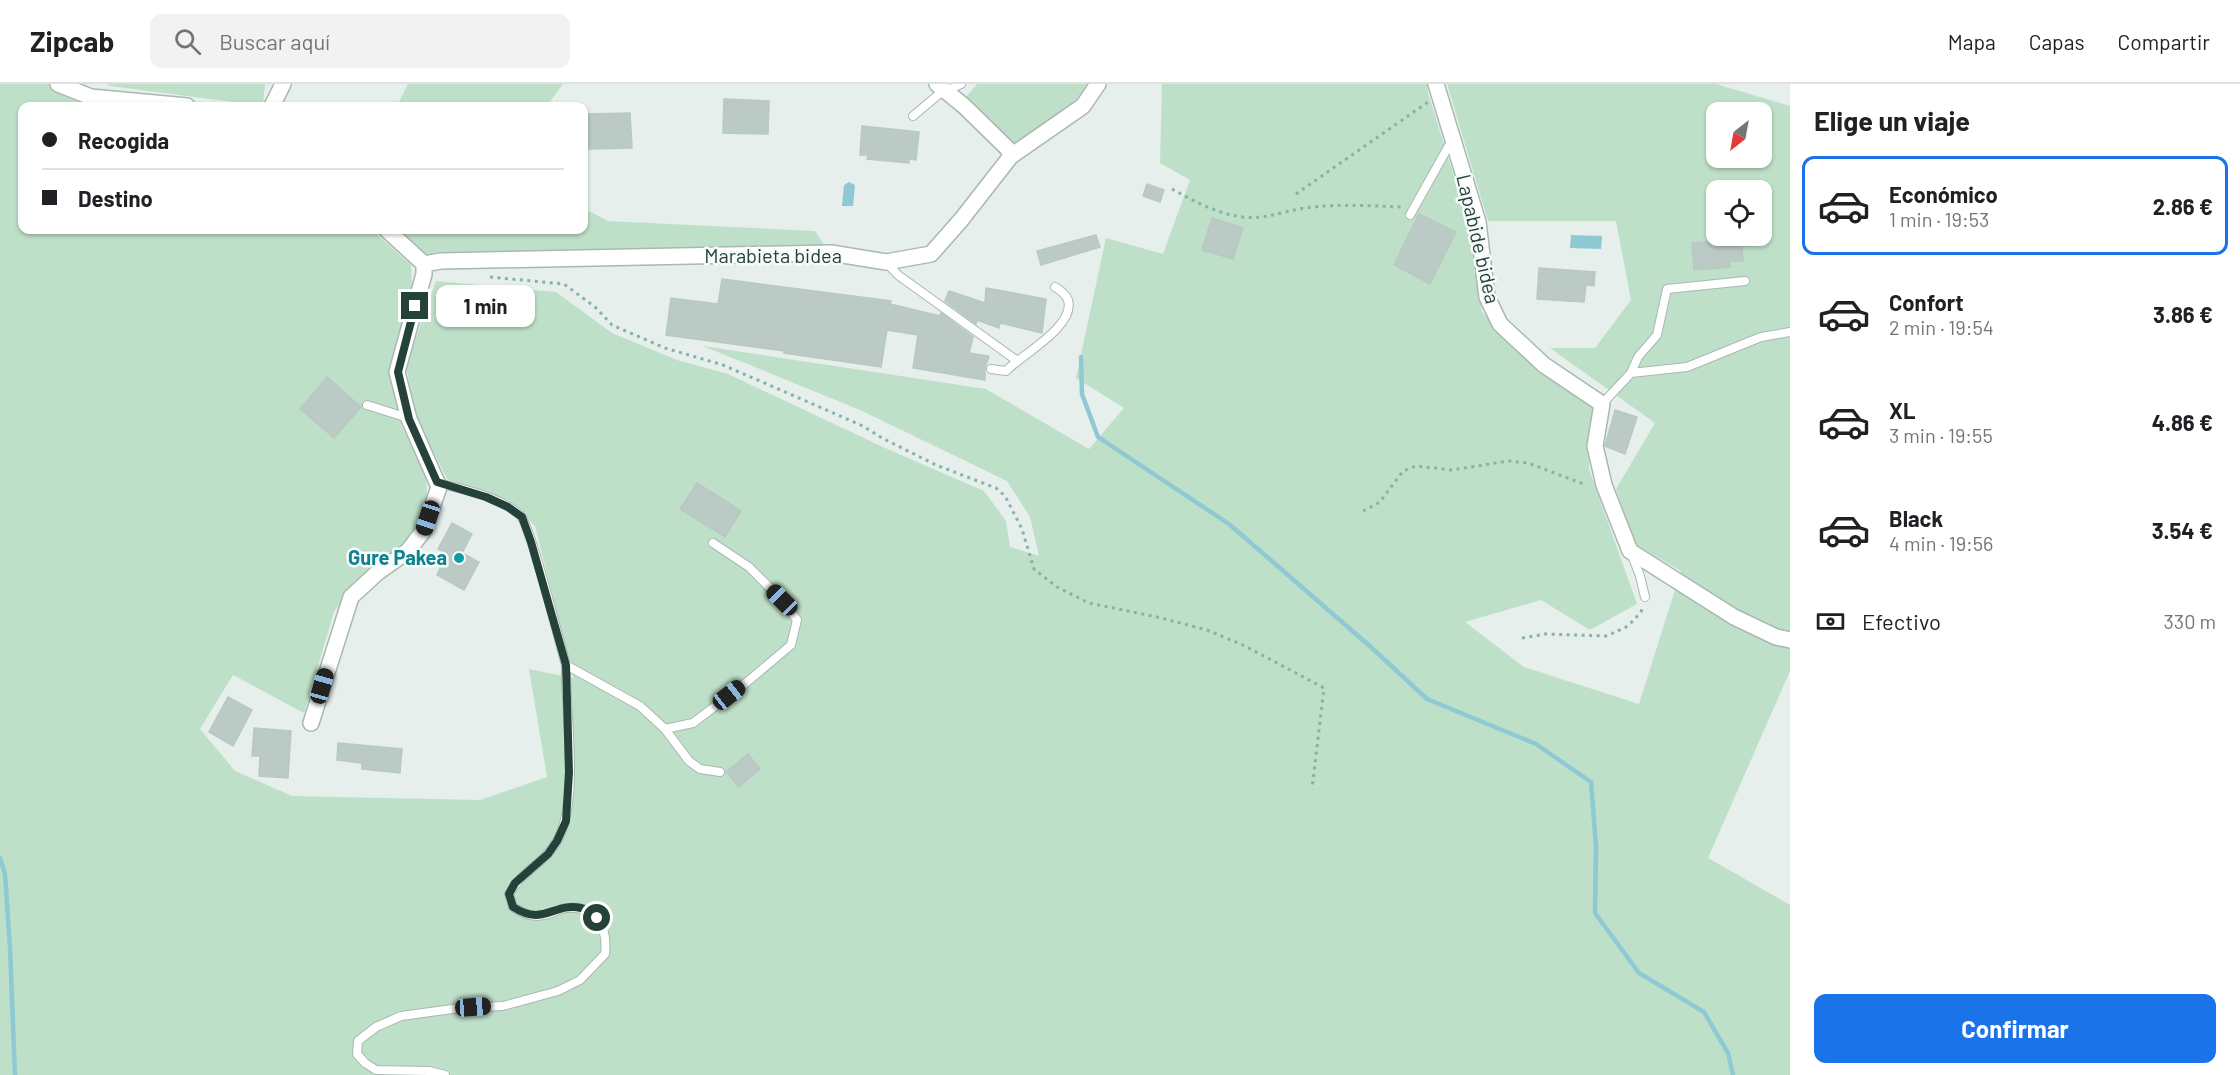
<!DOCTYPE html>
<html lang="es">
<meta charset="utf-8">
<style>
body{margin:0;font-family:Barlow,sans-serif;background:#f2f2f2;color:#202124;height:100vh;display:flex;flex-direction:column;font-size:22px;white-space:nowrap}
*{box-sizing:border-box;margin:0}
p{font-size:20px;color:#757577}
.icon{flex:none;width:33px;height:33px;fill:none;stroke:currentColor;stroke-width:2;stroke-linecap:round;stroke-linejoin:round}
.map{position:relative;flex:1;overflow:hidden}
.panel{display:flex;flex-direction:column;background:#fff;width:450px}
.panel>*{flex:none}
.guide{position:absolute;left:18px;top:18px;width:570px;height:132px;border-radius:12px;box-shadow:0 2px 4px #0004;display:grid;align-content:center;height:132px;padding:0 24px;background:#fff}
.needle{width:39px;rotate:211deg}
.tools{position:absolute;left:1706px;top:18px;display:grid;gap:12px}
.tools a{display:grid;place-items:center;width:66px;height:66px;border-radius:12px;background:#fff;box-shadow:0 2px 4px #0004;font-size:30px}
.end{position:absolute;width:27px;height:27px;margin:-14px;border:8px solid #24423a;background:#fff;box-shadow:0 0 0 3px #fff}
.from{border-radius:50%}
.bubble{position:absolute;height:42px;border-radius:12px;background:#fff;box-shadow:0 2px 4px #0004;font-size:20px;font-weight:700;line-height:42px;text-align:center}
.car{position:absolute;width:18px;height:36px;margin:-18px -9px;border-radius:8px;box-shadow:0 0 4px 2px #0007;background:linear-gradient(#222 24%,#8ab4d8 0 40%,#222 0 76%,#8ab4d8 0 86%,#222 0)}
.guide b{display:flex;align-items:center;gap:21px;height:57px;font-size:22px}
.guide b+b{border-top:2px solid #e0e0e0}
.guide i{width:15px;height:15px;background:#202124}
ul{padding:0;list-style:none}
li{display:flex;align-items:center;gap:18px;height:99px;margin:0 12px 9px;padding:0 12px;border:3px solid transparent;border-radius:12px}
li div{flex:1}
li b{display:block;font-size:22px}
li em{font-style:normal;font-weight:700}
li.current{border-color:#1a73e8}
li>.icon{width:54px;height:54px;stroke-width:1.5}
h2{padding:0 24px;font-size:27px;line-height:72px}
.pay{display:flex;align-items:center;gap:15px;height:66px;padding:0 24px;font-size:22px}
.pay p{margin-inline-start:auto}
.primary-button{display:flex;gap:12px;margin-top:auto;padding:12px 24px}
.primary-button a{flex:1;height:69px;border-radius:12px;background:#1a73e8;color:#fff;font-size:24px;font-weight:700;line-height:69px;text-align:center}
header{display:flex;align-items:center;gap:36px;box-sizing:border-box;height:84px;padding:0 30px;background:#fff;border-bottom:2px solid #e0e0e0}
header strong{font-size:28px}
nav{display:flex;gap:33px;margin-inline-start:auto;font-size:21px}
.search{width:420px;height:54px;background:#f2f2f2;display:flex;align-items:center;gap:15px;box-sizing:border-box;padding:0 21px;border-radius:12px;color:#757577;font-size:22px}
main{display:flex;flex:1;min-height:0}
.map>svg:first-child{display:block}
.green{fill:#bfe0c8;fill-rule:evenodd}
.water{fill:#8ec9d4}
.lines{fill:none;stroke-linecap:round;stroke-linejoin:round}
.stream{stroke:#8ec9d4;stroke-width:4.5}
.building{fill:#bbcac4;stroke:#b8c9c2;stroke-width:1.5}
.lane-casing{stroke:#a8b8b2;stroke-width:10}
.street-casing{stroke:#a8b8b2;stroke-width:18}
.path{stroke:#86b3a5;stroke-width:3;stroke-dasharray:3 4.5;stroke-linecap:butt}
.lane{stroke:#fff;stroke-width:8}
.street{stroke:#fff;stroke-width:15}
.route{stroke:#24423a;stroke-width:8}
.culture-dot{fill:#0f9aa8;stroke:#f7fbf9;stroke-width:2}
.labels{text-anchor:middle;stroke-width:5;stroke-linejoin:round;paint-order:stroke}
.street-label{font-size:20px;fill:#24423a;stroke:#f7fbf9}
.culture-label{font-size:20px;font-weight:bold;fill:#0d838f;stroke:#f7fbf9;text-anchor:end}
</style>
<header>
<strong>Zipcab</strong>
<div class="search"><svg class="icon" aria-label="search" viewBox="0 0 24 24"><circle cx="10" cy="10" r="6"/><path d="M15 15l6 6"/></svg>Buscar aquí</div>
<nav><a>Mapa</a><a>Capas</a><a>Compartir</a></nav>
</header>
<main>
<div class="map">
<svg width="1790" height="991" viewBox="0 0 1790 991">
<rect width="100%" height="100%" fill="#e6efeb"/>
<path class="green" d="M0,0H50L90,16L130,22H22V146H372L411,181L412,203L388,287L401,341L426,392L427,411L416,446L394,470L352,503L334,528L304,629L233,591L200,645L235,687L292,712L480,716L547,693L529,585L573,594L535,442L508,416L447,395L416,332L406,282L436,197L556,208L612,249L677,276L728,290L883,363L984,407L1006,437L1010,463L1039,472L1030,433L1007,397L860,326L703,262L986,305L1089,365L1124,324L1076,294L1106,154L1163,170L1190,96L1160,79L1162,0H1428V9L1469,140L1482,228L1542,289L1592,322L1589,385L1637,520L1590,546L1541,516L1465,538L1524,583L1639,620L1681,487L1635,460L1616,405L1655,339L1550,264H1595L1631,216L1616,137H1488L1447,0H1716L1790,22V587L1708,774L1790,821V991H0ZM1716,28H1761V74H1716ZM1716,106H1761V152H1716Z
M107,0H265L263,22L110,2Z
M408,0H563L547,22H397Z
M977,0H1090C1066,31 1046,42 1012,61L965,14Z
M589,127L608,137L815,147L825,162L427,171L398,146H584V128Z"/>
<path class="water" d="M849,98L855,101L853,122H842L844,101Z
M1571,151L1602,152L1601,165L1570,164Z"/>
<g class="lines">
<path class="stream" d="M1081,273L1082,310L1098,353L1229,440L1372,564L1427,615L1536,660L1591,698L1596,763L1595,829L1639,889L1704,928L1728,969L1733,991
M0,774L5,790L10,863L15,991"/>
</g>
<path class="building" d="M724,15L769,17L768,50L723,49Z
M630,29L632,64L589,65L588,30Z
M862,42L919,48L916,76L909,75V79L867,75L868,71H860Z
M1147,100L1164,106L1160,118L1143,112Z
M1419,130L1456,148L1430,200L1394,181Z
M1212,134L1243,144L1233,175L1202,166Z
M1096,151L1100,163L1041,181L1037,167Z
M1726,152H1741L1743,177H1730V183L1694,186L1692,159L1727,157Z
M1539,184L1595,188L1594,202L1586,201L1584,218L1537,215Z
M722,195L891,217L890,220L940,232L941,229L973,253L969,269L989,272L985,284V296L913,284L918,251L887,246L881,283L784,269V267L666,251L671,214L718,220Z
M986,204L1046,215L1042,249L1000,239L999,244L977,236L976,240L945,217L949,207L985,219Z
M327,293L361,323L334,354L300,325Z
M1615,326L1637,333L1625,370L1605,362Z
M697,399L741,427L725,453L680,425Z
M452,439L472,450L462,469L479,478L464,506L437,491L447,470L438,465Z
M228,613L252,626L233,662L209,648Z
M254,644L291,647L288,694L259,692L260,672H252Z
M338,659L402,665L400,689L362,685V679L337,676Z
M748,670L760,685L739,703L726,688Z"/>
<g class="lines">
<g class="lane-casing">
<path id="lane" d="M913,32L938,11L961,0
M1410,131L1452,56
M886,178L898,191L1016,276
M991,285L1006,287C1021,271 1076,242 1068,216C1066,210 1060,206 1055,203
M1631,289L1638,273L1657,251L1667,205L1745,197
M1602,320L1631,289L1687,283L1761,253L1790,248
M367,321L408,334
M439,399C464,406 499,412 520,431C531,442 559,557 566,581L640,622L665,645L689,677L700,685L720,688
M1632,471L1640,492L1645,513
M665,645L693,639L747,598L791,561L797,536L782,516L749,483L713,459
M445,991L429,987L376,986L365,979L357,970L358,957L376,943L401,932L460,924L503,922L558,907L580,896L605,870C608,844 597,821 567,824C559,824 552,830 544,831C533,834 522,829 513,823L509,810C521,787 547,778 558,755C580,712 565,630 566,581"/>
</g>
<g class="street-casing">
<path id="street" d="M58,0L91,13L187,22
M937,0L964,22L1008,65L1011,72
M1436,0L1478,138L1487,213L1500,240L1544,281L1602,320L1595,362L1604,401L1630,467L1734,533L1776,553L1790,556
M272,22L283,0
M387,146L424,180L441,177L831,169L886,178L931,170L961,136L1011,72L1083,22L1098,0
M311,639L351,513L377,489L408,467L424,446L439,403L409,335L397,288L424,190V180"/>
</g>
<path class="path" d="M1172,105C1201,121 1234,139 1268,132C1283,129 1298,124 1314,123C1343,120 1373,122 1402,123
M1296,110L1428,18
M490,193L564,200L595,223L612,241L665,264L723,281L760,297L863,342L882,354L936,381L996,404L1005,412L1022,445L1034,485L1057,503L1089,519L1157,533L1207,546L1245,562L1324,604L1312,705
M1363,427L1380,418L1403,387L1416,382L1452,386L1508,377L1528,379L1581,399L1587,400
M1522,554L1545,550L1607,552L1628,542L1641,528L1642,524"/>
<use href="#lane" class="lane"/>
<use href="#street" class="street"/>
</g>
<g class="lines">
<path class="route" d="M415,222L398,288L409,335L437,398L486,413L508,423L522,433L531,458L566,581L569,688L566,737L557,757L548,770L515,799L509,810L513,823C544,843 553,818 581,824C587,825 592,830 597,834"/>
</g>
<circle class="culture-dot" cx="459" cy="474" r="6"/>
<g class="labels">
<g class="street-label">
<text transform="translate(1478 155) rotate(77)" y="7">Lapabide bidea</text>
<text x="773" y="179">Marabieta bidea</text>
</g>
<g class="culture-label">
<text x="447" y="481">Gure Pakea</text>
</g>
</g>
</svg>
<div class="tools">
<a><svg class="needle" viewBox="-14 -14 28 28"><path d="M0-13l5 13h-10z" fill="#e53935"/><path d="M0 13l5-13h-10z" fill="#757577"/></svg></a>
<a><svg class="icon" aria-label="locate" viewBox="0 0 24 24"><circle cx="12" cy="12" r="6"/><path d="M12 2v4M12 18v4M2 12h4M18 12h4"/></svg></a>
</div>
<i class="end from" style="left:597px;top:834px"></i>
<i class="end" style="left:415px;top:222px"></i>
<div class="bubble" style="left:436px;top:201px;width:99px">1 min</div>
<i class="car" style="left:428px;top:434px;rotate:198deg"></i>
<i class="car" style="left:782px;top:516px;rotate:315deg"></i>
<i class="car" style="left:322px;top:602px;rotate:16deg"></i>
<i class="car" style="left:729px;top:611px;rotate:52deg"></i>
<i class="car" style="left:473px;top:923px;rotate:86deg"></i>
<div class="guide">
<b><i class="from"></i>Recogida</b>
<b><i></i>Destino</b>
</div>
</div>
<section class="panel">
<h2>Elige un viaje</h2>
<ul>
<li class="current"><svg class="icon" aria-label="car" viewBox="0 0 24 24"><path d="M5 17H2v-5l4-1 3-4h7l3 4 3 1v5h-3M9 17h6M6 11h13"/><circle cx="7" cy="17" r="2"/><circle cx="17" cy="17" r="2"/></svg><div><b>Económico</b><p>1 min · 19:53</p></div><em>2.86 €</em></li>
<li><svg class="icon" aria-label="car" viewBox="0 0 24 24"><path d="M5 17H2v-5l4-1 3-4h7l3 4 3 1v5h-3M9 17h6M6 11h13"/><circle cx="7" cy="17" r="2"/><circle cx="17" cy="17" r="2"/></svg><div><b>Confort</b><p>2 min · 19:54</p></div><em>3.86 €</em></li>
<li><svg class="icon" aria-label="car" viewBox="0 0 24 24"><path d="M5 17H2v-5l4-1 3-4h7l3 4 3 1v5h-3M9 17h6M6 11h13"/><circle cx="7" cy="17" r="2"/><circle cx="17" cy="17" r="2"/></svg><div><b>XL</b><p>3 min · 19:55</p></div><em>4.86 €</em></li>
<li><svg class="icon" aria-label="car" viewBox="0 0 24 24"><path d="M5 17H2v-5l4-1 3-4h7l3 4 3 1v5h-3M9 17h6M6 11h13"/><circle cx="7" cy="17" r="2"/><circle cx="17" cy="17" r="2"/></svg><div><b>Black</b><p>4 min · 19:56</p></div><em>3.54 €</em></li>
</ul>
<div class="pay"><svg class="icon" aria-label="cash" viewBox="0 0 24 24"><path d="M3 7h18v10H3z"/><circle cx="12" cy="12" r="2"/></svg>Efectivo<p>330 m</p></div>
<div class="primary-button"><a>Confirmar</a></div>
</section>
</main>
